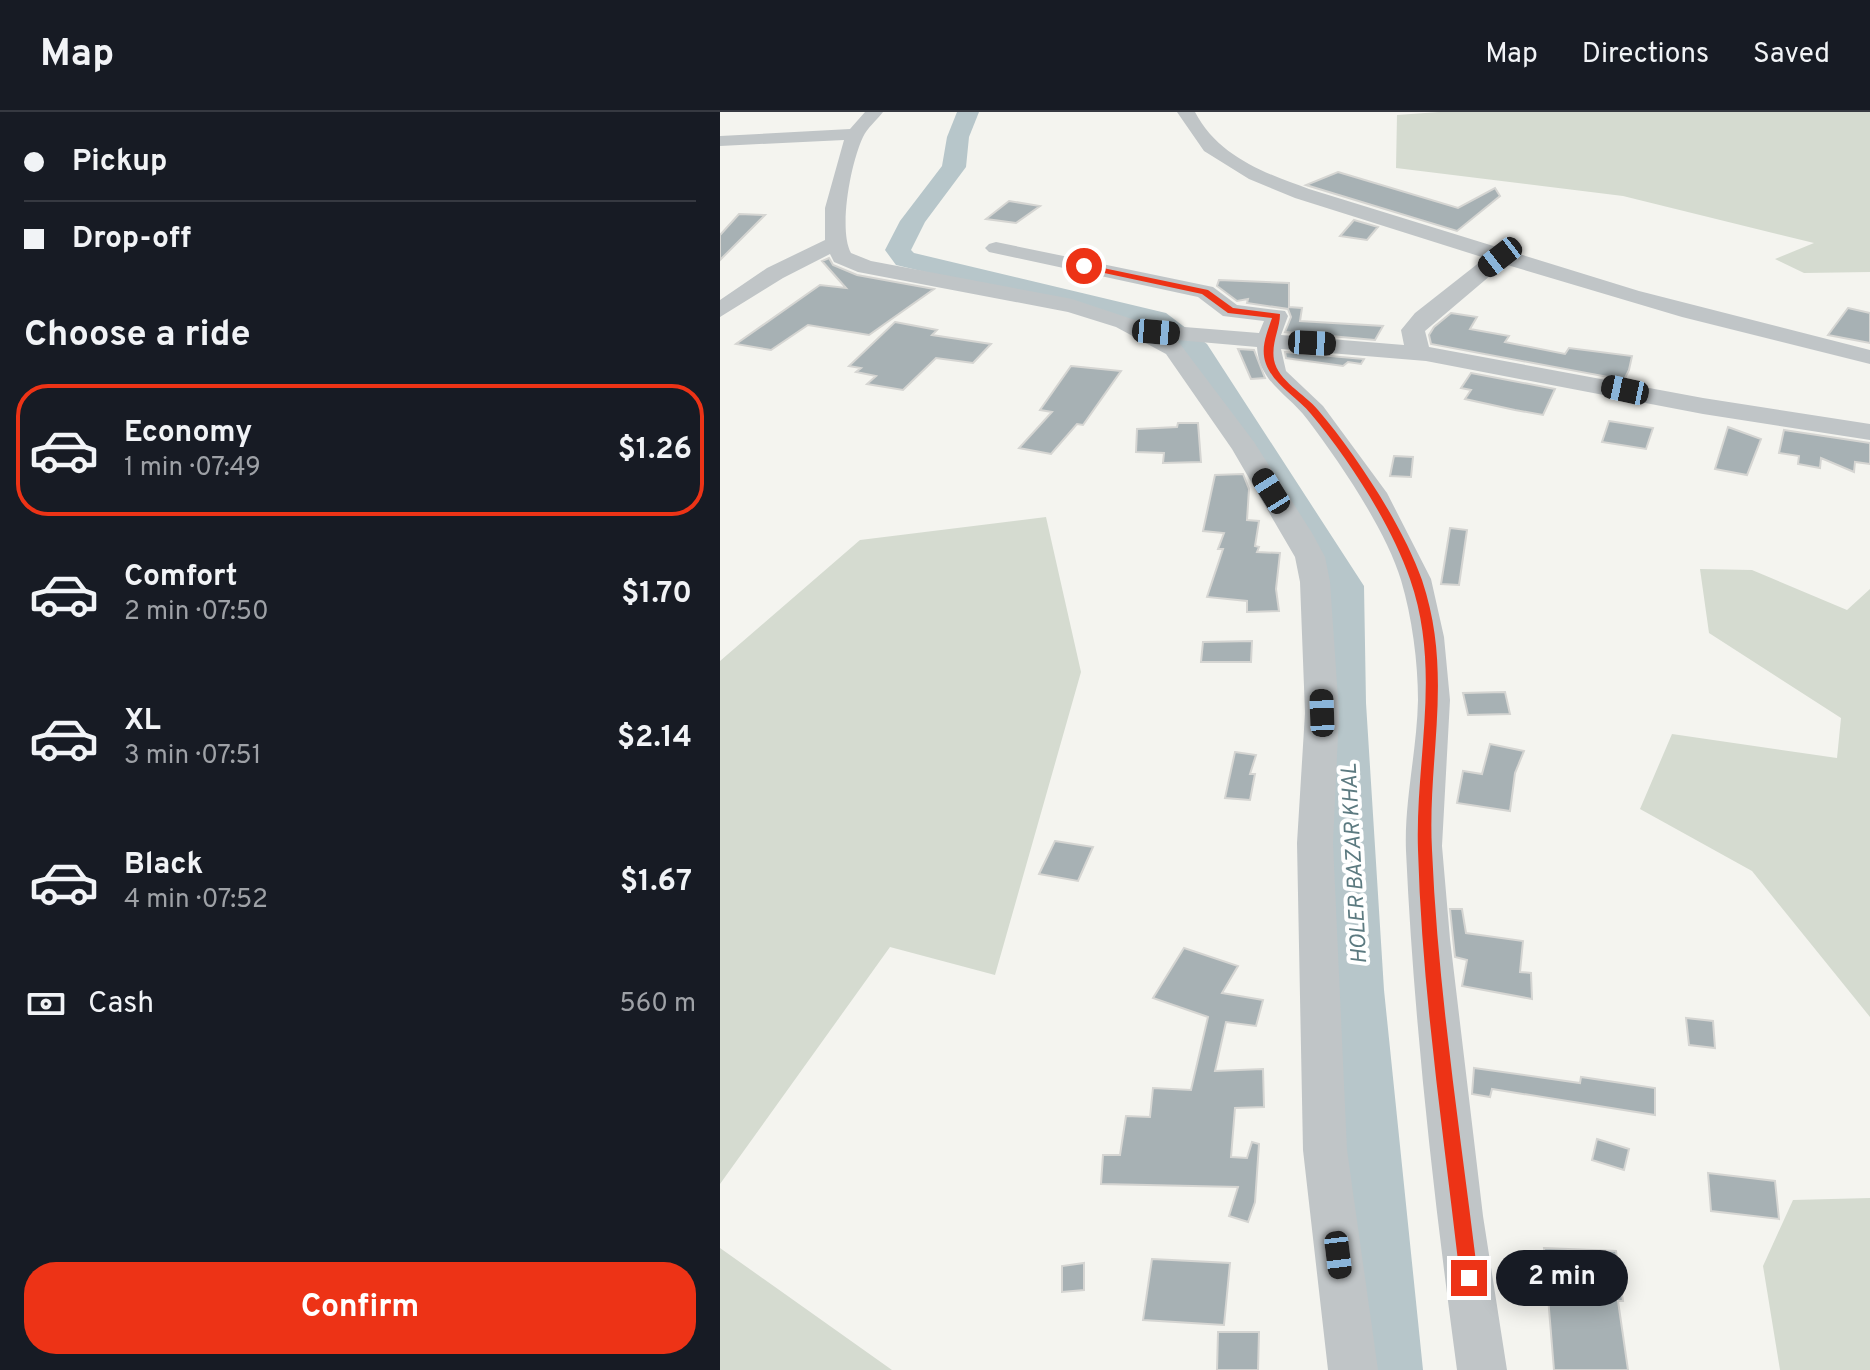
<!DOCTYPE html>
<meta charset="utf-8">
<style>
body{margin:0;font-family:Overpass,sans-serif;background:#242831;color:#f1f3f6;height:100vh;display:flex;flex-direction:column;font-size:30px;white-space:nowrap}
*{box-sizing:border-box;margin:0}
p{font-size:26px;color:#9ea1a6}
.icon{flex:none;width:44px;height:44px;fill:none;stroke:currentColor;stroke-width:2;stroke-linecap:round;stroke-linejoin:round}
.map{position:relative;flex:1;overflow:hidden}
.sheet{display:flex;flex-direction:column;background:#171b24;width:720px}
.sheet>*{flex:none}
.banner{display:grid;align-content:center;height:176px;padding:0 24px;background:#171b24}
.end{position:absolute;width:36px;height:36px;margin:-18px;border:10px solid #ed3316;background:#fff;box-shadow:0 0 0 4px #fff}
.from{border-radius:50%}
.bubble{position:absolute;height:56px;border-radius:28px;background:#171b24;box-shadow:0 4px 20px #0003;font-size:26px;font-weight:700;line-height:56px;text-align:center}
.car{position:absolute;width:24px;height:48px;margin:-24px -12px;border-radius:10px;box-shadow:0 0 6px 2px #0007;background:linear-gradient(#222 24%,#8ab4d8 0 40%,#222 0 76%,#8ab4d8 0 86%,#222 0)}
.banner b{display:flex;align-items:center;gap:28px;height:76px;font-size:30px}
.banner b+b{border-top:2px solid #363941}
.banner i{width:20px;height:20px;background:#f1f3f6}
ul{padding:0;list-style:none}
li{display:flex;align-items:center;gap:24px;height:132px;margin:0 16px 12px;padding:0 8px;border:4px solid transparent;border-radius:32px}
li div{flex:1}
li b{display:block;font-size:30px}
li em{font-style:normal;font-weight:700}
li.on{border-color:#ed3316}
li>.icon{width:72px;height:72px;stroke-width:1.5}
h2{padding:0 24px;font-size:36px;line-height:96px}
.pay{display:flex;align-items:center;gap:20px;height:88px;padding:0 24px;font-size:30px}
.pay p{margin-inline-start:auto}
.primary-button{display:flex;gap:16px;margin-top:auto;padding:16px 24px}
.primary-button a{flex:1;height:92px;border-radius:32px;background:#ed3316;color:#fff;font-size:32px;font-weight:700;line-height:92px;text-align:center}
header{display:flex;align-items:center;gap:48px;box-sizing:border-box;height:112px;padding:0 40px;background:#171b24;border-bottom:2px solid #363941}
header strong{font-size:38px}
nav{display:flex;gap:44px;margin-inline-start:auto;font-size:28px}
main{display:flex;flex:1;min-height:0}
.map>svg:first-child{display:block}
.green{fill:#d5dbd0}
.lines{fill:none;stroke-linecap:round;stroke-linejoin:round}
.river{fill:#b7c6ca;fill-rule:evenodd}
.building{fill:#a7b1b4;stroke:#d5d5d2;stroke-width:2}
.minor{fill:#c0c5c7;fill-rule:evenodd}
.route{fill:#ed3316}
.labels{text-anchor:middle;stroke-width:8;stroke-linejoin:round;paint-order:stroke}
.water-label{font-size:22px;font-style:italic;fill:#5c7a80;stroke:#fff}
</style>
<header>
<strong>Map</strong>
<nav><a>Map</a><a>Directions</a><a>Saved</a></nav>
</header>
<main>
<section class="sheet">
<div class="banner">
<b><i class="from"></i>Pickup</b>
<b><i></i>Drop-off</b>
</div>
<h2>Choose a ride</h2>
<ul>
<li class="on"><svg class="icon" aria-label="car" viewBox="0 0 24 24"><path d="M5 17H2v-5l4-1 3-4h7l3 4 3 1v5h-3M9 17h6M6 11h13"/><circle cx="7" cy="17" r="2"/><circle cx="17" cy="17" r="2"/></svg><div><b>Economy</b><p>1 min · 07:49</p></div><em>$1.26</em></li>
<li><svg class="icon" aria-label="car" viewBox="0 0 24 24"><path d="M5 17H2v-5l4-1 3-4h7l3 4 3 1v5h-3M9 17h6M6 11h13"/><circle cx="7" cy="17" r="2"/><circle cx="17" cy="17" r="2"/></svg><div><b>Comfort</b><p>2 min · 07:50</p></div><em>$1.70</em></li>
<li><svg class="icon" aria-label="car" viewBox="0 0 24 24"><path d="M5 17H2v-5l4-1 3-4h7l3 4 3 1v5h-3M9 17h6M6 11h13"/><circle cx="7" cy="17" r="2"/><circle cx="17" cy="17" r="2"/></svg><div><b>XL</b><p>3 min · 07:51</p></div><em>$2.14</em></li>
<li><svg class="icon" aria-label="car" viewBox="0 0 24 24"><path d="M5 17H2v-5l4-1 3-4h7l3 4 3 1v5h-3M9 17h6M6 11h13"/><circle cx="7" cy="17" r="2"/><circle cx="17" cy="17" r="2"/></svg><div><b>Black</b><p>4 min · 07:52</p></div><em>$1.67</em></li>
</ul>
<div class="pay"><svg class="icon" aria-label="cash" viewBox="0 0 24 24"><path d="M3 7h18v10H3z"/><circle cx="12" cy="12" r="2"/></svg>Cash<p>560 m</p></div>
<div class="primary-button"><a>Confirm</a></div>
</section>
<div class="map">
<svg width="1150" height="1258" viewBox="0 0 1150 1258">
<rect width="100%" height="100%" fill="#f4f4ef"/>
<path class="green" d="M719,0H1150V160L1084,161L1055,147L1094,131L903,84L676,56L677,3Z
M326,405L361,560L275,863L170,835L0,1072V549L140,428Z
M980,457L1032,458L1127,498L1150,477V905L1032,759L920,697L952,622L1117,646L1121,606L989,521Z
M1150,1086V1258H1060L1043,1154L1073,1088Z
M0,1136L172,1258H0Z"/>
<g class="lines">
<path class="river" d="M237,0H259L249,25L246,55L205,110L191,138L194,141L446,201L487,232L644,474L646,591L664,878L703,1258H641L614,878L606,591L608,474L466,244L426,213L176,153L165,138L180,109L222,54L227,25Z"/>
</g>
<path class="building" d="M618,60L738,96L775,76L780,84L737,119L586,73Z
M289,89L320,94L296,111L266,107Z
M19,102L45,103L0,148V123Z
M634,108L658,115L647,128L620,124Z
M109,146L113,153L137,163L214,177L149,223L88,213L51,238L16,232L100,173L126,176L102,149Z
M499,168L569,171V195L582,196L580,209L663,214L655,228L565,220L571,205L568,197L527,191L528,187L517,189L497,174Z
M1128,196L1150,201V231L1108,223Z
M731,201L757,205L750,217L789,224L785,230L845,242L849,236L912,244L909,258L904,268L711,232L709,223L714,215Z
M175,210L217,218L212,223L271,232L253,251L216,246L183,278L147,272L156,264L136,260L141,256L129,254Z
M518,237L534,238L545,266L531,267Z
M565,240L644,247L641,252L628,250L623,254L566,246Z
M351,254L401,259L363,313L357,312L331,342L299,336L332,300L320,298Z
M751,261L835,277L823,303L795,298L745,287L751,278L741,276Z
M889,309L933,316L926,337L882,330Z
M458,311H478L481,350L443,351L444,341L416,340L417,317L457,315Z
M1008,315L1041,327L1027,363L995,357Z
M1064,318L1150,331V352L1135,350L1134,360L1101,346L1100,356L1078,352L1079,344L1059,341Z
M674,344L693,345L691,365L670,364Z
M523,362L529,377L527,408L539,409L535,434L539,435L537,440L560,441L556,477L559,499L527,500V489L487,485L503,437H498L504,421L483,419L495,363Z
M730,416L747,418L739,473L721,472Z
M532,529L531,550H481L483,530Z
M785,580L790,602L748,603L743,581Z
M770,632L804,639L795,661L790,699L737,691L743,659L762,662Z
M515,640L536,643L530,662H535L530,688L505,686Z
M335,729L373,735L358,769L319,762Z
M730,797H742L746,821L803,829L800,860L811,861L812,887L742,874L747,848L735,845Z
M464,836L518,854L502,881L543,888L536,914L506,910L495,959L543,957L544,995L515,996L511,1045L527,1046L532,1030L539,1032L535,1090L528,1110L509,1104L518,1075L381,1072L383,1043H400L406,1004L430,1005L433,976L471,978L488,905L433,886Z
M966,906L993,909L995,936L969,933Z
M754,956L860,971L861,965L935,976V1003L772,977L770,985L752,982Z
M877,1027L909,1037L904,1058L872,1048Z
M988,1061L1055,1069L1059,1107L991,1099Z
M824,1136L896,1139L903,1189H898L908,1258H834Z
M432,1147L510,1151L504,1213L423,1208Z
M364,1151V1178L342,1180V1154Z
M498,1220H539L538,1258H497Z"/>
<g class="lines">
<path class="minor" d="M145,0H163C157,8 147,16 143,25C131,50 118,117 131,141L151,149L352,187L427,212L539,221L544,209L503,204L478,185L269,140L265,136L269,132L276,130L493,175L517,193L565,199L568,204L561,223L684,233L681,218L695,201L765,146L575,86L529,67L484,39L457,0H475C498,44 544,61 589,77L919,179L1150,238V252L962,205L784,152L705,219L709,235L983,286L1150,312V328L983,302L706,249L561,237L566,259L603,294L667,381L711,467L724,525L730,588L722,734L730,827L763,1104L787,1258H737C714,1086 694,913 686,739C684,689 697,639 698,588C698,550 692,505 681,468C666,418 619,349 587,307C567,281 539,270 537,235L457,228L534,330L592,421L605,445L610,470L619,601L613,731L627,1038L658,1258H608L583,1038L577,731L585,601L580,470L575,445L512,337L446,242L396,215L348,200L138,160L114,150L110,142L63,166L0,205V188L47,156L105,128V96L124,28L0,34V24L130,17Z"/>
</g>
<path class="route" d="M364,152L488,178L513,196L560,202C560,217 551,231 554,248C558,269 585,282 598,298C635,341 683,414 702,468C734,563 707,645 712,738C718,881 741,1024 758,1166L749,1175L740,1166C724,1024 702,881 698,738C695,646 722,559 690,467C671,412 628,346 591,302C577,285 554,273 546,252C540,236 547,221 552,206L508,201L482,182L361,156Z"/>
<g class="labels">
<g class="water-label">
<text transform="translate(633 752) rotate(-93)" y="8">HOLER BAZAR KHAL</text>
</g>
</g>
</svg>
<i class="end from" style="left:364px;top:154px"></i>
<i class="end" style="left:749px;top:1166px"></i>
<div class="bubble" style="left:776px;top:1138px;width:132px">2 min</div>
<i class="car" style="left:780px;top:145px;rotate:232deg"></i>
<i class="car" style="left:436px;top:220px;rotate:95deg"></i>
<i class="car" style="left:592px;top:231px;rotate:93deg"></i>
<i class="car" style="left:905px;top:278px;rotate:282deg"></i>
<i class="car" style="left:551px;top:379px;rotate:328deg"></i>
<i class="car" style="left:602px;top:601px;rotate:358deg"></i>
<i class="car" style="left:618px;top:1143px;rotate:173deg"></i>
</div>
</main>
